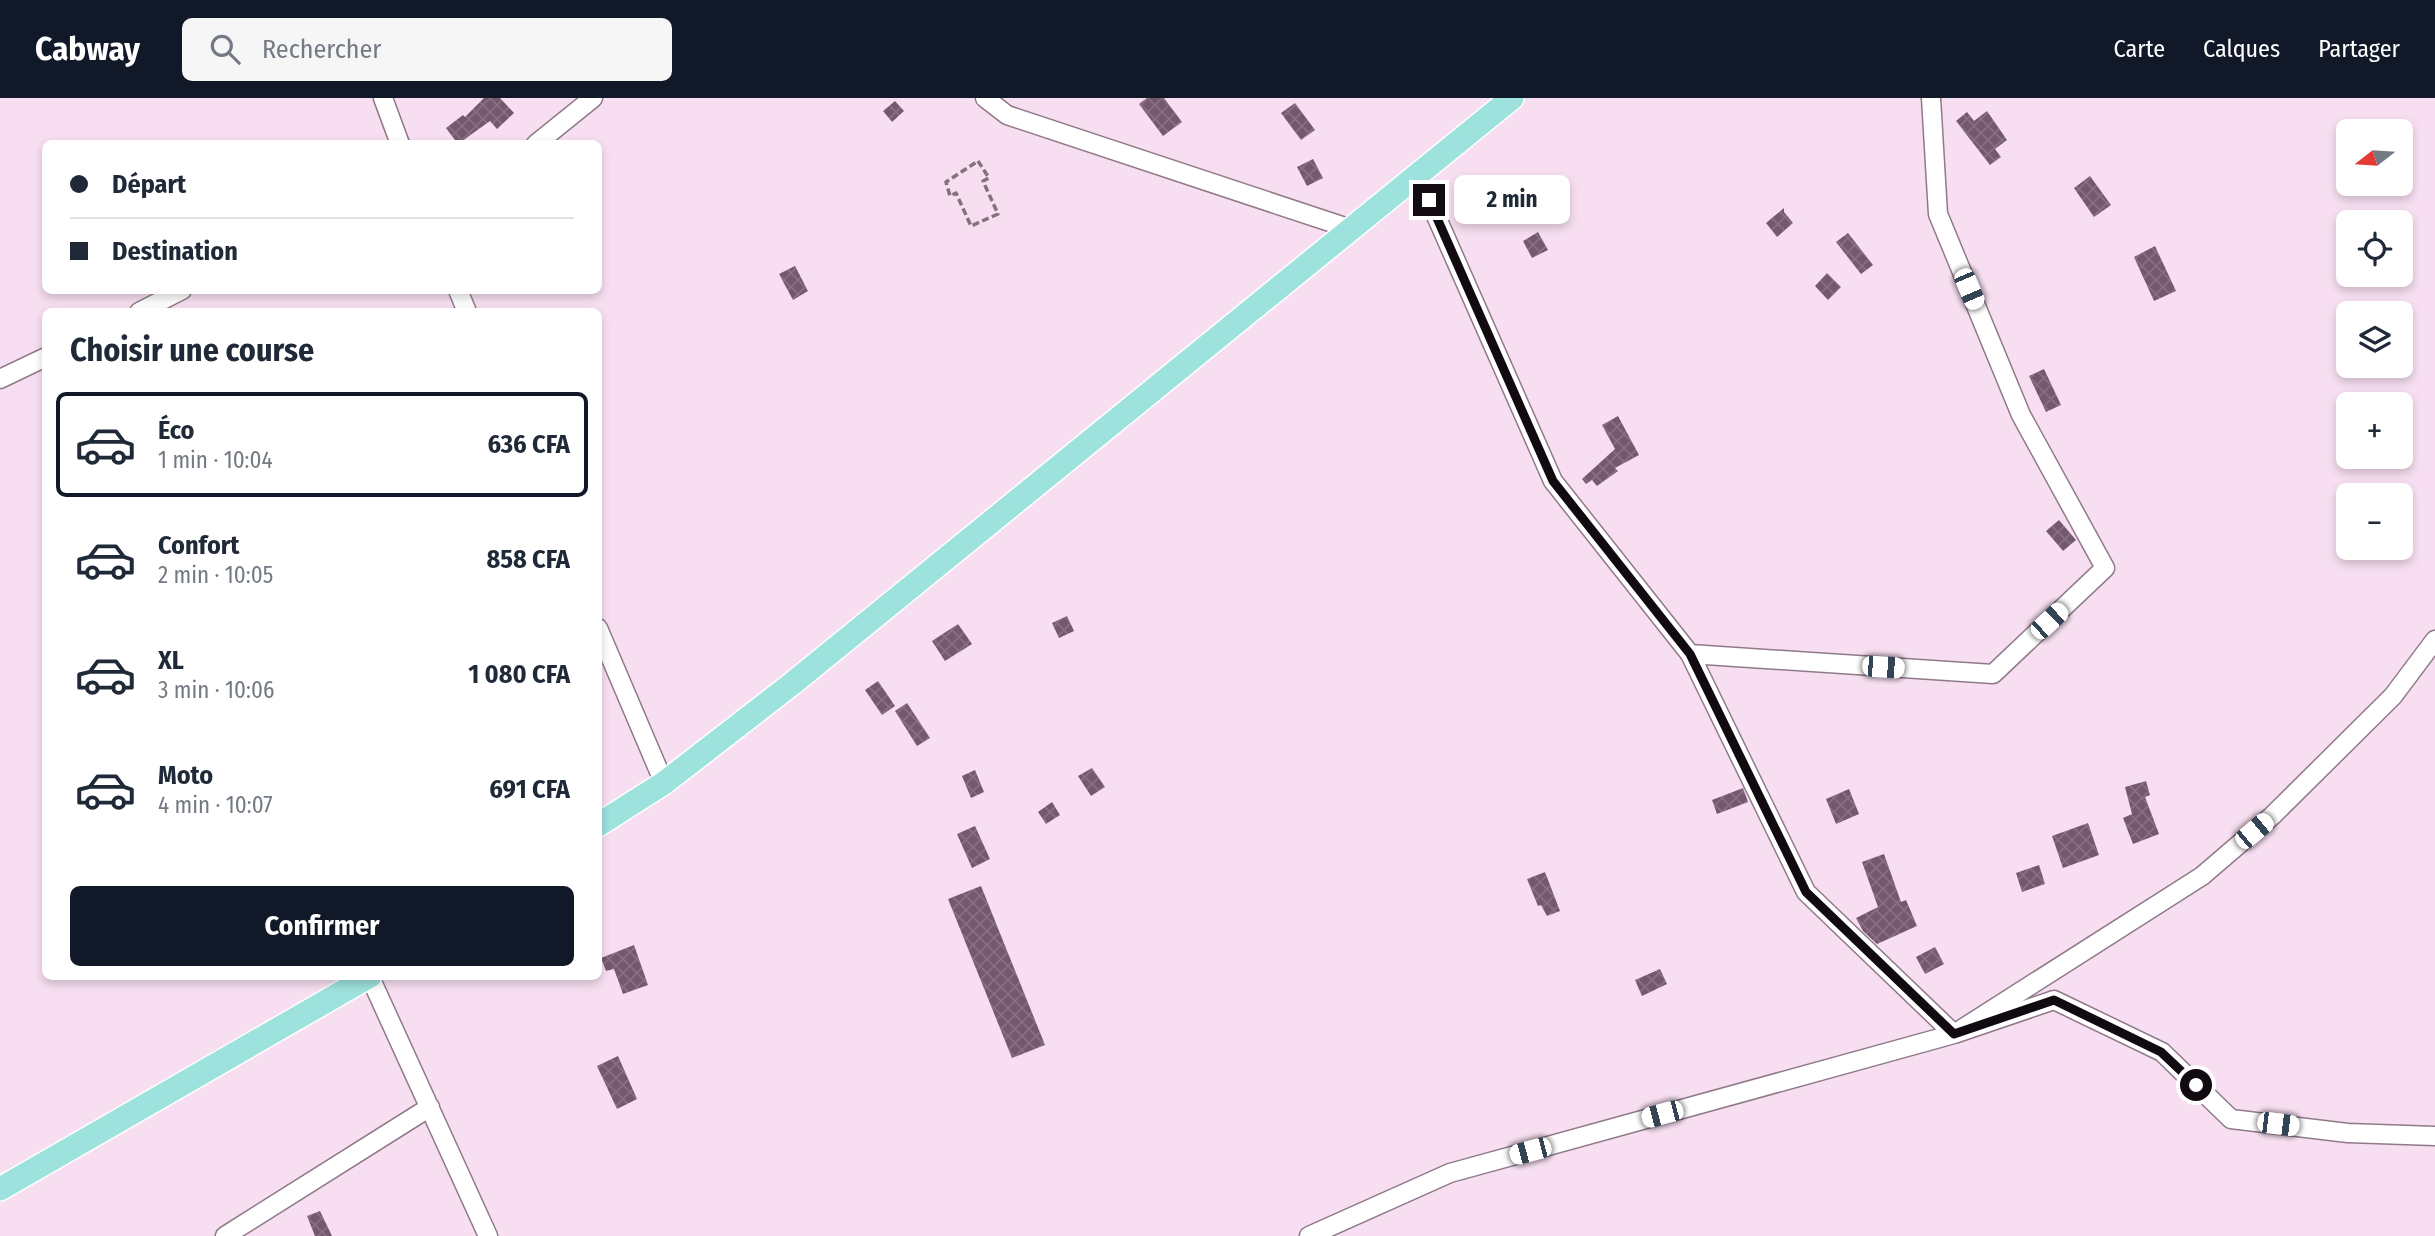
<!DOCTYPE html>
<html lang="fr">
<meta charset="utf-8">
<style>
body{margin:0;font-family:"Fira Sans Condensed",sans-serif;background:#f6f6f7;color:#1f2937;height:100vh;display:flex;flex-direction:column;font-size:26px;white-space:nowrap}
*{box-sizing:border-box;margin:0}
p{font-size:23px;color:#747a83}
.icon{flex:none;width:38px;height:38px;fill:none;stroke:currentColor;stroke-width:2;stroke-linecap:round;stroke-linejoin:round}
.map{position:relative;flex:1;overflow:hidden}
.panel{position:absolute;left:42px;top:210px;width:560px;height:672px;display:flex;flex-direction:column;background:#fff;border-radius:10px;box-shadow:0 4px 10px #0003}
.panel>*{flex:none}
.banner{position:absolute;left:42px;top:42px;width:560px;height:154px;border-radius:10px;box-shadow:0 4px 10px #0003;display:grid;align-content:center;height:154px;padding:0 28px;background:#fff}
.needle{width:46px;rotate:253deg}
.tools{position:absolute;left:2336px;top:21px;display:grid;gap:14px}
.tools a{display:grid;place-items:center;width:77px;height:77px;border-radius:10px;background:#fff;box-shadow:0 4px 10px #0003;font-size:35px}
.end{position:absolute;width:32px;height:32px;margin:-16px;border:9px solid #110a10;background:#fff;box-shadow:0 0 0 4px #fff}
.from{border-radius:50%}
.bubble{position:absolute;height:49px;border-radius:10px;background:#fff;box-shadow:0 4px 10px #0003;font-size:23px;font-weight:700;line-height:49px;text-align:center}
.car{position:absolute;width:21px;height:42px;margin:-21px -10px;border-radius:9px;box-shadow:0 0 5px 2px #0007;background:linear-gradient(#fff 24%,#345 0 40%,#fff 0 76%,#345 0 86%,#fff 0)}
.banner b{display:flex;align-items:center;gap:24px;height:66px;font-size:26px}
.banner b+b{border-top:2px solid #e0e1e3}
.banner i{width:18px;height:18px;background:#1f2937}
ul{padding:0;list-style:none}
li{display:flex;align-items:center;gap:21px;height:105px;margin:0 14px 10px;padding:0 14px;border:4px solid transparent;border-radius:10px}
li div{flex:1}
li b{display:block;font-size:26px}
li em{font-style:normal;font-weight:700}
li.active{border-color:#111827}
li>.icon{width:63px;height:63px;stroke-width:1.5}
h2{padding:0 28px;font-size:32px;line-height:84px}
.primary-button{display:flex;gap:14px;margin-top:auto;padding:14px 28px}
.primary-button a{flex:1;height:80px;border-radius:10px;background:#111827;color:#fff;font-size:28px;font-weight:700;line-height:80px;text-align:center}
header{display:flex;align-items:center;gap:42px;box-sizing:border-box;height:98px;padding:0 35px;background:#111827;color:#fff}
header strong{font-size:33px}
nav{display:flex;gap:38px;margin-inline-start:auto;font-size:24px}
.search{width:490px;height:63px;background:#f6f6f7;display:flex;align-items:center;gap:18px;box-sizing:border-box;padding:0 24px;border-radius:10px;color:#747a83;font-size:26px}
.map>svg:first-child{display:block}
.building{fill:url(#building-cross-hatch)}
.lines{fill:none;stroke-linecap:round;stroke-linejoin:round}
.minor-casing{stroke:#8f7a8a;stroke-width:21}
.major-casing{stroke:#fff;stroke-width:26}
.path{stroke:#81727e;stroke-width:3.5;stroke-dasharray:7 3.5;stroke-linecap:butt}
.minor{stroke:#fff;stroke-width:18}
.major{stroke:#9ee2dd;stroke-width:23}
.route{stroke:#110a10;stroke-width:9}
</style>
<header>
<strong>Cabway</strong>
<div class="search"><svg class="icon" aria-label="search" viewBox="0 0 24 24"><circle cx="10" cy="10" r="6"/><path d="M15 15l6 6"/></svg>Rechercher</div>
<nav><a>Carte</a><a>Calques</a><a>Partager</a></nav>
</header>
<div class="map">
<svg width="2435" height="1138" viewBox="0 0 2435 1138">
<defs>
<pattern id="building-cross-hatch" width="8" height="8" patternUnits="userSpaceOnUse" patternTransform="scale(1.75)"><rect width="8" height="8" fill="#75586f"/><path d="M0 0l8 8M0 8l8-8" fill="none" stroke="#867081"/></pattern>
</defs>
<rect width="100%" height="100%" fill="#f7dff1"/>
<path class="building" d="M484,0H500L514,15L497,31L490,23L458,46L446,30L463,17L465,19Z
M1147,0H1164L1182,24L1163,38L1139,6Z
M895,3L904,13L892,24L883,13Z
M1295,5L1315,32L1301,42L1281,15Z
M1987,13L2007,42L1995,51L2001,59L1990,67L1956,23L1967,14L1974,23Z
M1313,61L1323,80L1307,88L1297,69Z
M2090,78L2111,107L2094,119L2074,90Z
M1784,110V114L1793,125L1777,139L1766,125Z
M1538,134L1548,152L1532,160L1523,143Z
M1848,135L1873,167L1861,176L1836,144Z
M2155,148L2176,193L2154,203L2134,159Z
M795,168L808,193L793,202L779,176Z
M1827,175L1841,189L1828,202L1815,188Z
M2044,271L2061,307L2046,314L2029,278Z
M1618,318L1639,357L1615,370L1618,373L1597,388L1592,382L1586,386L1582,381L1615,351L1602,327Z
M2059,422L2076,442L2063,453L2046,433Z
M1067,518L1074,533L1059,540L1052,525Z
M958,526L972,546L945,563L932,543Z
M878,583L895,608L882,617L865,592Z
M907,605L930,640L917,648L895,613Z
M1092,670L1105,689L1091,698L1078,678Z
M975,672L984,694L971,700L962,678Z
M2146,683L2150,697L2145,699L2159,736L2133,746L2123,720L2132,716L2125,689Z
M1743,690L1748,704L1717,716L1712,702Z
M1849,691L1859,716L1836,726L1826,701Z
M1052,704L1060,717L1046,726L1038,714Z
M2088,725L2099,757L2063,770L2052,738Z
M975,728L990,761L972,770L957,736Z
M1884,756L1901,804L1906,802L1917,828L1877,846L1863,833L1856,820L1878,809L1862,764Z
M2039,767L2045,786L2022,794L2016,775Z
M1545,774L1560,813L1547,818L1541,807L1538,808L1527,781Z
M981,788L1045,947L1012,960L948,801Z
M634,847L648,887L623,896L614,871L606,873L601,860Z
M1935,849L1944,866L1925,876L1916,859Z
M1660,871L1667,886L1642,898L1635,882Z
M618,958L637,1001L617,1011L597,968Z
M320,1113L332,1138H315L307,1118Z"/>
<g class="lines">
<g class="minor-casing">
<path id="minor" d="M383,0L400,46
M985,0L1007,17L1351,131
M536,46L593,0
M1418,77L1553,383L1690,556L1993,576L2105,470L2021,317L1938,116L1931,0
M458,192L467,214
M139,214L182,192
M0,281L46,259
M598,530L664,685
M1690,556L1806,794L1954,936L2202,778L2272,718L2393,598L2435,542
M370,879L488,1138
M225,1138L430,1009
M1309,1138L1450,1075L1954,936L2054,902L2162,954L2231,1021L2348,1035L2435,1038"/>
</g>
<g class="major-casing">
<path id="major" d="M598,727L664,685L793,585L1512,0
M0,1091L370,878"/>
</g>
<path class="path" d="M978,63L989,80L983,83L998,116L971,128L956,95L950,98L946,84Z"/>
<use href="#minor" class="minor"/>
<use href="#major" class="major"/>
</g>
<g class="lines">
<path class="route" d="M1429,102L1553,383L1690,556L1806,794L1954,936L2054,902L2161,954L2196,987"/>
</g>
</svg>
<div class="tools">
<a><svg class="needle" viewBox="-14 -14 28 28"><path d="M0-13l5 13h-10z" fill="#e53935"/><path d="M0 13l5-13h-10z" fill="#747a83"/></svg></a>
<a><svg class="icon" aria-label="locate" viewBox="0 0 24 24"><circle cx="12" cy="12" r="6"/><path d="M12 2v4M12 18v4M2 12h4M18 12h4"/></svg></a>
<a><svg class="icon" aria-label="layers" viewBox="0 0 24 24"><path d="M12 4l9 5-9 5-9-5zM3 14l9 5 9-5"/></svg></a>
<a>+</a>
<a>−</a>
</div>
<i class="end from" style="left:2196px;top:987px"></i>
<i class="end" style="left:1429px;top:102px"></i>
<div class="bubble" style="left:1454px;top:77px;width:116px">2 min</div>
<i class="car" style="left:1969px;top:191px;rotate:157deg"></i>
<i class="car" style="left:2049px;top:523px;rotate:47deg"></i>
<i class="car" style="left:1883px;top:569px;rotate:94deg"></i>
<i class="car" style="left:2254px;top:733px;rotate:50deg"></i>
<i class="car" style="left:1662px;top:1016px;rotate:255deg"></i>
<i class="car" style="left:2278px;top:1026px;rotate:97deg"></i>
<i class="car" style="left:1530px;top:1053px;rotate:255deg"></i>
<div class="banner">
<b><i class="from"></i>Départ</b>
<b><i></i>Destination</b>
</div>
<section class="panel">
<h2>Choisir une course</h2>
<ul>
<li class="active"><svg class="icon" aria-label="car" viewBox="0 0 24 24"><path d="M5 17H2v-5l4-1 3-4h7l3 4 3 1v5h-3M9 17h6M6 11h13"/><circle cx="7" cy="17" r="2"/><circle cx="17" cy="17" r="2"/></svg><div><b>Éco</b><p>1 min · 10:04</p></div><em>636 CFA</em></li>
<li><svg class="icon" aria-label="car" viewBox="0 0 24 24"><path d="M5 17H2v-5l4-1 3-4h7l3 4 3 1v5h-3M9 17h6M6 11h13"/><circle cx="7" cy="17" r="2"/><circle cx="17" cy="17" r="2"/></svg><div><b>Confort</b><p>2 min · 10:05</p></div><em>858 CFA</em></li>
<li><svg class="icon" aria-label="car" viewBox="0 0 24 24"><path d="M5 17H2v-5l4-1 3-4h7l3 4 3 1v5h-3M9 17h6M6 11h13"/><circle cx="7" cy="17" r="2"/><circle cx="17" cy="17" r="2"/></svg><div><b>XL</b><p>3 min · 10:06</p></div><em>1 080 CFA</em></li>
<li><svg class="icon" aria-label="car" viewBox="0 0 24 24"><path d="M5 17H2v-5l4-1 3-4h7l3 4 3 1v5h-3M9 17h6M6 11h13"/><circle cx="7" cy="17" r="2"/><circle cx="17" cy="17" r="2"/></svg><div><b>Moto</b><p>4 min · 10:07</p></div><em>691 CFA</em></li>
</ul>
<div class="primary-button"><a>Confirmer</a></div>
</section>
</div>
